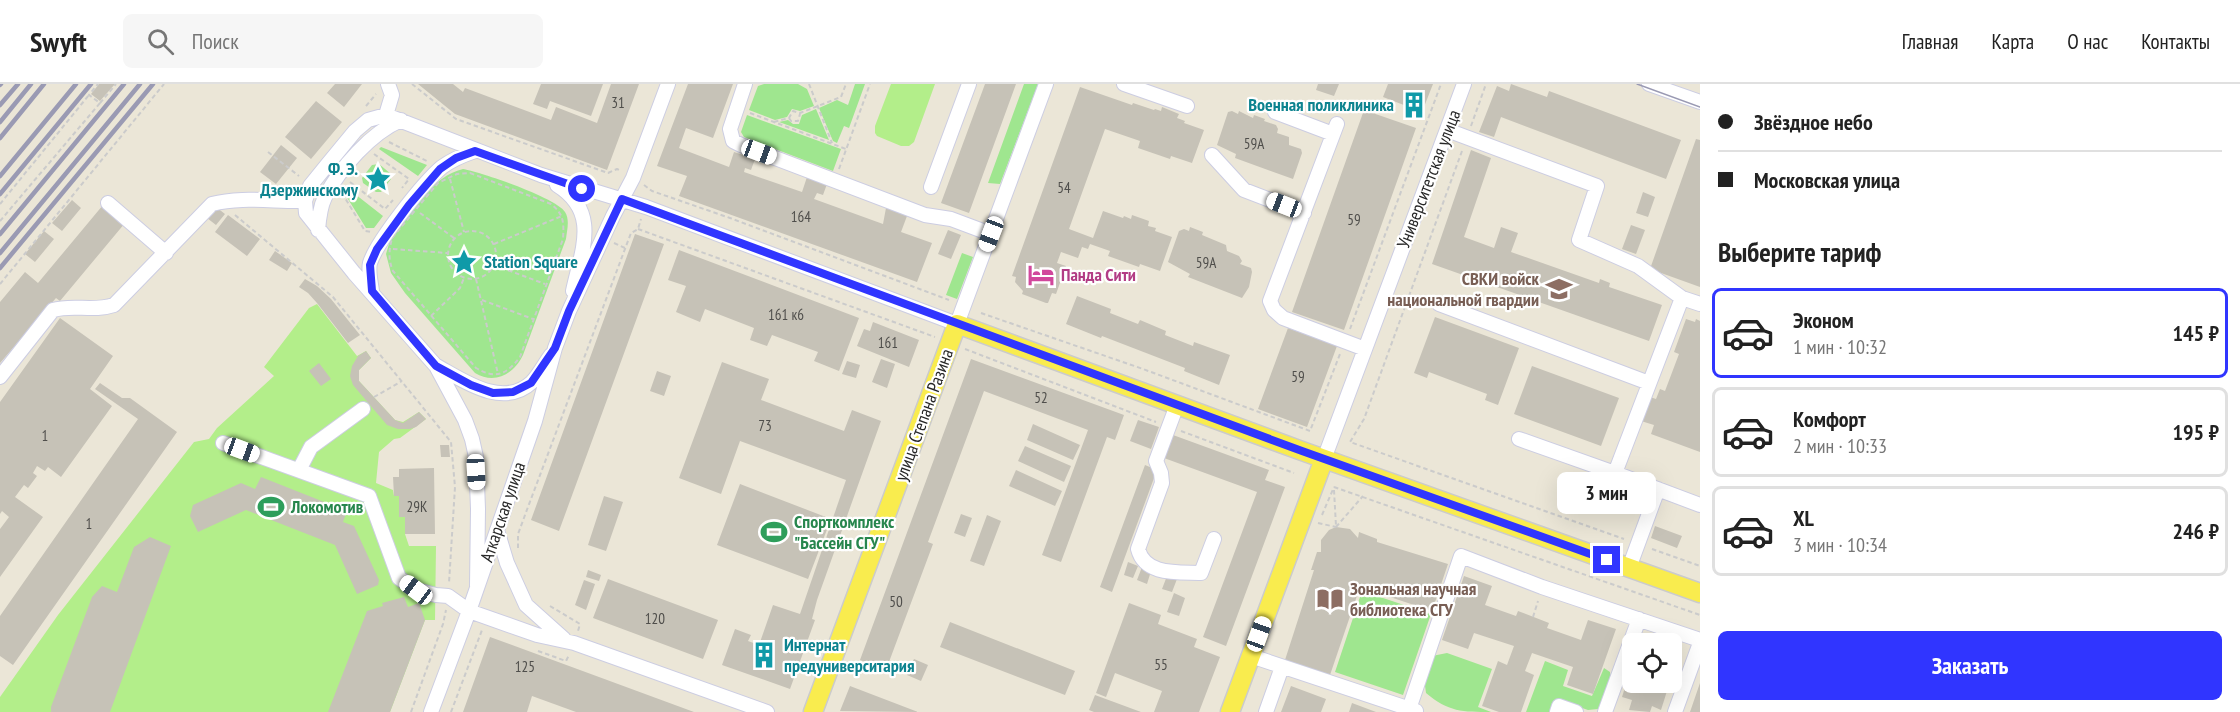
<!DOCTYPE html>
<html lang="ru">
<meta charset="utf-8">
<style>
body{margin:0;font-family:"PT Sans Narrow",sans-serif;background:#f6f6f6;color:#222;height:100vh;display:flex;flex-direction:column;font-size:22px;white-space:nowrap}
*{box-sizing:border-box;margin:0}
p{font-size:20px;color:#767676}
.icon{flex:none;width:33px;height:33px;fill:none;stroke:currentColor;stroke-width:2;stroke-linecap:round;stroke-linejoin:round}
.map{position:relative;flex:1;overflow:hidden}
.panel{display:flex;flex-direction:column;background:#fff;width:540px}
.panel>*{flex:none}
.guide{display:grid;align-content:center;height:132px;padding:0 18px;background:#fff}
.tools{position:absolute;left:1622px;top:549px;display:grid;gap:12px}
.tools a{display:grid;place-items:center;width:60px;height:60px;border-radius:9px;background:#fff;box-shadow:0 6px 24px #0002;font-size:30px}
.end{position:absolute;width:27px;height:27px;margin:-14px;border:8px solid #3035ff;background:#fff;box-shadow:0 0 0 3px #fff}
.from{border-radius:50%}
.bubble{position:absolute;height:42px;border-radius:9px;background:#fff;box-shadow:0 6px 24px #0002;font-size:20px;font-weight:700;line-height:42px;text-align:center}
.car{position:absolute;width:18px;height:36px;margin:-18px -9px;border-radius:8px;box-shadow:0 0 4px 2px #0007;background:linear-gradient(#fff 24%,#345 0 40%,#fff 0 76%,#345 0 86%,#fff 0)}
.guide b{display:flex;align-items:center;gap:21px;height:57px;font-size:22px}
.guide b+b{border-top:2px solid #e0e0e0}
.guide i{width:15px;height:15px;background:#222}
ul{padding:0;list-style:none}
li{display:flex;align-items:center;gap:18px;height:90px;margin:0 12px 9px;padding:0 6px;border:3px solid #e0e0e0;border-radius:9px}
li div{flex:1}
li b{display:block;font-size:22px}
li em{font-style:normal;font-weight:700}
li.selected{border-color:#3035ff}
li>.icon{width:54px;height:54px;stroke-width:1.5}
h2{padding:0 18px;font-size:27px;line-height:72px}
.cta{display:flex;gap:12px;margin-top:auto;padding:12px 18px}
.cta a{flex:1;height:69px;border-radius:9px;background:#3035ff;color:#fff;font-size:24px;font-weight:700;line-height:69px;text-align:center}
header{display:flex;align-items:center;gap:36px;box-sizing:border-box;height:84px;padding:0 30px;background:#fff;border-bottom:2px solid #e0e0e0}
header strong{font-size:28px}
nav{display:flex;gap:33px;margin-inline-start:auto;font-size:21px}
.search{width:420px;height:54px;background:#f6f6f6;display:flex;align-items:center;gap:15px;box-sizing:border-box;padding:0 21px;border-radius:9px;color:#767676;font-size:22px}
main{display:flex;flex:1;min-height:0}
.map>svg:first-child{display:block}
.green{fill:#9fe68f}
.pitch{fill:#b3ee8a}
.building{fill:#c6c2b7}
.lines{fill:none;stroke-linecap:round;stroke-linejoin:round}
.minor-casing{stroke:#cccde2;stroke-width:16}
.major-casing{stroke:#cbcbcb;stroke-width:21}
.path{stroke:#cbcbcb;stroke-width:2;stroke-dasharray:4.5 3;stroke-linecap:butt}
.minor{stroke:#fff;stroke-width:14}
.major{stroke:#f9ec4e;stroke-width:18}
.tram{stroke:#9a9ab3;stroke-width:1.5}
.rail{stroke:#9a9ab3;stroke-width:4.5}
.route{stroke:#3035ff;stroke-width:8}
.labels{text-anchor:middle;stroke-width:4.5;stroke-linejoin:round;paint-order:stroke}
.number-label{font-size:15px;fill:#4f4e4b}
.culture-label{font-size:18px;font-weight:bold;fill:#0d838f;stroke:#fff;text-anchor:end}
.street-label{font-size:18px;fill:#272727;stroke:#fff}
.hotel-label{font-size:18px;font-weight:bold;fill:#b23c85;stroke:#fff;text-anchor:start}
.education-label{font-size:18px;font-weight:bold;fill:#785e54;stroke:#fff;text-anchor:end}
.leisure-label{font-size:18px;font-weight:bold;fill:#27864d;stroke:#fff;text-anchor:start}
</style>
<header>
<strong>Swyft</strong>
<div class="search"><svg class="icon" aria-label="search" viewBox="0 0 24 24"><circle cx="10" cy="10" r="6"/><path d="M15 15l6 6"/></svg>Поиск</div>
<nav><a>Главная</a><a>Карта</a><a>О нас</a><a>Контакты</a></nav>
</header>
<main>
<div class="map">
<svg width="1700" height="628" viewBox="0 0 1700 628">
<rect width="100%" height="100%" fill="#ebe6d7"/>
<path class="green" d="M764,0H798L807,5L814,22L800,27L792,25L787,33L775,36L749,26L758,2Z
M855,0H865L849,44L844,42L837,59L833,57L819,24L837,16L848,21Z
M1024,0H1038L1000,100L988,99Z
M816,25L829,56L779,38L788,36L793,40H799L802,31Z
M747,31L841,65L833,87L744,53L741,48Z
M381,63L427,81L418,92L379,65Z
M379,80L391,90V95L381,108H376L363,99L362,94L372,81Z
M463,85C481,88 557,114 565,128C570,136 567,146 566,155L523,271C514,290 495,301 475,289L405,209L391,189L386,170L391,153C411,129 432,92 463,85Z
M346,103L383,132L374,144H366L343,107Z
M962,169L973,173L957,215L946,211Z
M1362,507L1431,530L1403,611L1335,588Z
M1447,569L1492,585L1478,623L1491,628C1463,628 1448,628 1426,609L1424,594L1432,572Z
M1545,577L1568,586L1563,602L1592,612L1604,584L1610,588C1612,601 1606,615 1598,625L1588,626L1556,615L1552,628H1526Z"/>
<path class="pitch" d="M891,0H935L914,58L909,62H901L877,52L875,49V42Z
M317,220L357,272L366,267L371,274L359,286V297L395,336L403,338L419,328L426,335L400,354L394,355L379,368L376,399L393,406L394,412H399V433H405V450L409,462H436L435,536H425L390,628H0V613L58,531L194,358L209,355L217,344L274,292L264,283L309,224Z"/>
<path class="building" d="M99,0H115L100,17L91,10Z
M335,0H362L344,23L327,9Z
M418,0H453L463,8L465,4L551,36L556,23L597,39L611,0H639L607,86L455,30Z
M541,0H603L591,32L550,17L547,25L533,20Z
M688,0H733L713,54L686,44L679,64L729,83L734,68L755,75L751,86L745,84L744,88L802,108L807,93L827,100L823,111L817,109L814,115L883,140L886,124L907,132L901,148L932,159L917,198L679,112L687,92L657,82Z
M985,0H1016L969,129L941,119Z
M1318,0H1339L1334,12L1316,6Z
M1388,0H1433L1422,28L1383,13Z
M1511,0L1547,13L1549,7L1681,56L1666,95L1501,33L1494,53L1479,48L1497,2L1509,7Z
M1080,3L1132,21L1133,19L1154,26L1155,25L1161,27L1162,23L1179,30L1177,34L1185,37L1184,39L1204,46L1192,79L1171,72L1170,75L1138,64L1140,57L1105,45L1069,145L1093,154L1103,127L1123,134L1124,132L1131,135L1132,131L1149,137L1148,142L1156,144L1155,147L1172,153L1160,187L1140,180L1139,183L1108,172L1110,167L1090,160L1088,165L1082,163L1078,174L1061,168L1057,179L1066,182L1056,210L1052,209L1048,219H1046L1022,210L1023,207L1015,198L1016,193L1012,192Z
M316,17L342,38L311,75L285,53Z
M1364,26L1416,44L1344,246L1292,228Z
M1232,27L1238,30L1239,27L1253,34L1254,31L1265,35L1264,37L1276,41L1278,45L1277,49L1289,53V61L1301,65L1302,69L1293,95L1235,74L1236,70L1217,61L1228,28Z
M1696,55L1700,56V203L1650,185Z
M281,61L297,74L276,100L260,88Z
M1471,66L1491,74L1464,153L1494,164L1501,143L1518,149L1511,168L1599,199L1600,195L1610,199L1609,203L1662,221L1649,257L1432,180Z
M1643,108L1655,113L1648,133L1636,129Z
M72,116L81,124L62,147L52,139Z
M103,121L125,139L60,217L56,214L0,279V218L25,188L38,199Z
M216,123L225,130L216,141L207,134Z
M228,131L260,155L247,172L215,148Z
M1631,141L1645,146L1636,170L1622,165Z
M1190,143L1203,148L1202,151L1226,161L1227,167L1239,172L1242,177L1240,180L1251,184L1252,188L1249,203L1242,214L1188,193L1190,190L1168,178L1179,147L1184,145L1189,147Z
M948,146L961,151L951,175L938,170Z
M44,147L54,155L35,178L25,170Z
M635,150L664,160L559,447L531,436Z
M679,166L859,234L839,287L814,277L818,268L772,251L767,262L750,256L754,244L705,225L700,238L676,228L686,202L668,196Z
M275,167L292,179L287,187L269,176Z
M305,195L317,202L331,215L360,251L348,259L317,219L308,209L299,203Z
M1077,212L1111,225L1110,229L1138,240L1140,236L1166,247L1165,251L1193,262L1194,258L1230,271L1219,301L1184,287L1185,284L1102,252L1101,254L1066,240Z
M1435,233L1519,264L1498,321L1485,316L1487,310L1429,288L1427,294L1414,289Z
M60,234L113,272L90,305L112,322L61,393L48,383L45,387L37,382L33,389L37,392L28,404L24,401L15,413L43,433L0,493V445L9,433L2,427L0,430V318Z
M1686,235L1695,238L1696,235L1700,237V368L1651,350L1654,341L1641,337L1650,313L1656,315L1660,305L1665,307L1679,270L1674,268Z
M873,238L919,256L909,283L857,262L864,245L870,247Z
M1288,244L1337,262L1307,343L1258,325Z
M366,267L371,274L359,286V297L395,336L403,339L419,328L426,335L416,343L410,345H398L387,341L353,301L350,292L352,282L358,272Z
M881,275L895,280L887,304L872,298Z
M971,275L1124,331L1115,356L1107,353L1061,478L1042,471L1088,346L984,307L928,458L933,460L886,586L860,576Z
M847,277L860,281L856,294L842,290Z
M722,278L769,295L761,316L844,347L852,326L881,337L817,516L812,535L815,536L790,605L722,581L735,545L751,551L748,557L759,561L773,521L800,530L846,396L740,357L721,410L679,394Z
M319,279L331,295L321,302L309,287Z
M1532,282L1619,314L1601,362L1514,330Z
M657,287L671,292L664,312L650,307Z
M100,299L122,314H130L177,348L13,581L0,572V532L138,335L95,305Z
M1138,336L1159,343L1151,365L1130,357Z
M1033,340L1080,361L1073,376L1027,356Z
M1173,351L1269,386L1265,396L1285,403L1226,562L1203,553L1257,408L1164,374Z
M440,361H449L450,373H441Z
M1025,362L1071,382L1064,398L1018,377Z
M1145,381L1157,386L1112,508L1100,503Z
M434,384L435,450H405V433H399V412H394L393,393H399V385Z
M1016,386L1062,407L1055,422L1009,402Z
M261,393L347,427L343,438L354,442L379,496L378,501L357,510L335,461L246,426L198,448L190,432L193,421L241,399L255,405Z
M740,400L831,435L808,495L717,461Z
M604,412L623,418L606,467L588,461Z
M961,430L972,434L965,453L954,449Z
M987,431L1001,437L984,482L970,477Z
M1655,442L1682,452L1677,464L1651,454Z
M1336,443L1350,445L1358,454L1359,448L1377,455V458L1448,480L1432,527L1360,503L1330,591L1285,576L1314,486H1311L1317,468H1321V456L1329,446Z
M150,453L171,462L110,628H51V623L92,513L102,502L117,508L134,463Z
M1128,478L1138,482L1133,494L1124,491Z
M1142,483L1151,487L1147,500L1137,496Z
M588,486L601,491L599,497L586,493Z
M1167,492L1177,495L1172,508L1162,505Z
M1464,492L1492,502L1485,521L1516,532L1518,527L1549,539L1547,544L1581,556L1588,536L1616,545L1593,610L1567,601L1573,583L1532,569L1525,587L1534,591L1521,628H1499L1482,622L1498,577L1507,581L1514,562L1474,549L1468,565L1442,556Z
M608,495L718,536L703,575L593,534Z
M584,496L595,500L586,526L575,521Z
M1174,509L1185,514L1179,532L1167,528Z
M404,513L408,523L419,519L425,536L390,628H328L367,527L383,522L382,519Z
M1129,519L1161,531L1158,540L1197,555L1194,563L1220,573L1199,628H1154L1162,607L1115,589L1106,613L1096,609Z
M950,538L1075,587L1065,611L940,563Z
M490,553L694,628H576L532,612L527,628H463Z
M914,575L928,581L921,597L907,591Z
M1628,594L1632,596V598H1660L1658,604L1667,607L1661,626L1652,622L1650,628L1629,626L1632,616L1622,613Z
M1700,599V628H1690Z
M850,602L918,628L840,627Z
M1291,602L1326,615L1321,628H1281Z
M1095,611L1141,628H1094L1089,626Z
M1352,619L1376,628H1349Z"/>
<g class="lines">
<g class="minor-casing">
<path id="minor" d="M745,0L730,45L733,57L741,61L925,131L951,135L991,150
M1124,0L1187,22
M1649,0L1700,18
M1275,28L1333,50
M386,31L392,11L388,0
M1337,40L1270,217L1274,226L1283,234L1365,265
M1447,46L1597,102L1579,156L1638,182L1682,214L1700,220
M1212,71L1244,106L1304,129
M557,101C600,128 582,165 573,207
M931,103L969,0
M108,119L166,169
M318,146C319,134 320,123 325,113C340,84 371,49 401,36
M372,207C371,199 368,187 370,179C377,157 424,98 442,83C453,75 463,71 475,67
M1682,214L1615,389L1700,421
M1439,220L1649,299
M437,282C464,297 503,325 532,298C539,291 545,279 551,271
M0,293L53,226C73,220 93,228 114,221L212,120C241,112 275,118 305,117
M1177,321L1156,377L1161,389L1162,399L1138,465C1145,492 1178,488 1201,489L1214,455
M1519,355L1615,389
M223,359L369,412L399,494L416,506L436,511L448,512L469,527L537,551L574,559L767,628
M1324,375L1464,0
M299,386L311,363L363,325
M497,446L507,479L526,521L564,555
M1629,484L1658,405
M477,502L478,425L476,373L472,355L465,336L436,282L354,189L306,129L305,117L310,102L327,81L355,47L368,36L386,31L541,91L646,123L957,240L1046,0
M1251,572L1416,627
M1409,625L1461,472L1542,503L1700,556
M431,628L469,527L535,337L555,264L569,227L613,132L633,94L668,0
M1266,628L1282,583
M1557,628L1559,622L1576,628
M1605,628L1639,535
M1675,628L1700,559"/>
</g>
<g class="major-casing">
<path id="major" d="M813,628L957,240L1302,367L1700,509
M1230,628L1324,375"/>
</g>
<path class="path" d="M412,0L456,35L608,89L617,85L621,87
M809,0L832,59
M100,19L116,0
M366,22L376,10
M750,29L846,65
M789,34L791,37H798L800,30
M774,38L789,34L793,27L800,29L841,13L846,0
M1471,42L1486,0
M389,58L427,77
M1462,67L1364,335L1350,358L1624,455
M268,68L299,92
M374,70L409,95L402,104
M839,85L870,0
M470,89L551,120C564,130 564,139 563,155L520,273C507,290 496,296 476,284L393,187C388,175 389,166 392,154L438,99L457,90Z
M450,95L464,148
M350,98L385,125L393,116
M644,101L652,107L730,134L949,216
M342,109L365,147L372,148
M0,120L89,11
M420,129L454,154
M235,131L333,213L451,358L455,403L449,499
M0,137L100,19L89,11L98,0
M638,145L935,253
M448 171a24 24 0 1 1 48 0a24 24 0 1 1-48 0Z
M614,159L625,164
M494,160L562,132
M393,165L447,169
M494,181L545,200
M476,195L498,290
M0,200L164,0
M482,216L533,235
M981,229L1143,285L1310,347L1340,270
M431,232L460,204L464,194
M1350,245L1441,0
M965,265L1156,338
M374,313L402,297
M1181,347L1294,389
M1334,403L1700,531
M1334,406L1336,442
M1322,431L1334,403
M1318,439L1336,443
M1336,443L1363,412
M518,464V450L528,423L631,149L638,145L641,135
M1652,465L1700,482
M550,522L580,540L578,547
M1533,533L1538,517
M538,567L566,577L569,571
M411,628L443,540L446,526
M451,628L482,546"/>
<use href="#minor" class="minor"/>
<use href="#major" class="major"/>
<path class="tram" d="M1637,0L1700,23"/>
<path class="rail" d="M0,1L1,0
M0,21L18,0
M0,38L31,0
M0,54L44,0
M0,92L76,0
M0,110L91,0
M0,150L124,0
M0,169L140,0
M0,184L153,0"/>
</g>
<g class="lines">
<path class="route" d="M582,105L475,67L456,74L440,85L409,121L377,165L370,181L372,207L436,282L471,301L493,309L513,308L531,299L555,264L569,227L622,115L1302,367L1607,476"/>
</g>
<defs>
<g id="building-bare" transform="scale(2.07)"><path d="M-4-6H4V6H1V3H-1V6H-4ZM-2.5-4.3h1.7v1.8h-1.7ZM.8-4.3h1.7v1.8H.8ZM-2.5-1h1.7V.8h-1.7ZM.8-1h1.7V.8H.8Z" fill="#0f9aa8" stroke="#fff" stroke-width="2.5" paint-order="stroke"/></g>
<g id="sight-bare" transform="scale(2.07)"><path d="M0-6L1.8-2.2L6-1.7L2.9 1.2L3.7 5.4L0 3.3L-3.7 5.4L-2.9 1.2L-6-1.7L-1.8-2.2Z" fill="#0f9aa8" stroke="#fff" stroke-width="2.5" paint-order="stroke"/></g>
<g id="hotel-bare" transform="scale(2.07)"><path d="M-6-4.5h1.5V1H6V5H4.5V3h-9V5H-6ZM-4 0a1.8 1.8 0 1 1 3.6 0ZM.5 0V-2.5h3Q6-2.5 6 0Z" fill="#d1479c" stroke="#fff" stroke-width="2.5" paint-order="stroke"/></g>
<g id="university-bare" transform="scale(2.07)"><path d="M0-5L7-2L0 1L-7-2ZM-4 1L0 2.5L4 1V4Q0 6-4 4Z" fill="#8d6e63" stroke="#fff" stroke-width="2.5" paint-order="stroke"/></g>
<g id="stadium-bare" transform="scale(2.07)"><path d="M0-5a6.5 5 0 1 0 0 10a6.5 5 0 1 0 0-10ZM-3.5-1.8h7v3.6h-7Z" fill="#2e9e5b" stroke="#fff" stroke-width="2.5" paint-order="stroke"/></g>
<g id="library-bare" transform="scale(2.07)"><path d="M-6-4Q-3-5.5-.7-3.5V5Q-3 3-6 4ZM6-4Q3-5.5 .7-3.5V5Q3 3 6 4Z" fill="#8d6e63" stroke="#fff" stroke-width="2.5" paint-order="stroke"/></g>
</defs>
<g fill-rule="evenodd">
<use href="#building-bare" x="1414" y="21"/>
<use href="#sight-bare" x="378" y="95"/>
<use href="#sight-bare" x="464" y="178"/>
<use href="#hotel-bare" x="1041" y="191"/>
<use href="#university-bare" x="1559" y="205"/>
<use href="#stadium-bare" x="271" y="423"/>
<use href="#stadium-bare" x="774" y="448"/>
<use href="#library-bare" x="1330" y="515"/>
<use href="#building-bare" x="764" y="571"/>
</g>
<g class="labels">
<g class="number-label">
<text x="618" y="24">31</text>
<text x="1254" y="65">59А</text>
<text x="1064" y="109">54</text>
<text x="801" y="138">164</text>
<text x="1354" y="141">59</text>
<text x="1206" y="184">59А</text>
<text x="786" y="236">161 к6</text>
<text x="888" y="264">161</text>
<text x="1298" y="298">59</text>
<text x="1041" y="319">52</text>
<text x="765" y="347">73</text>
<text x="45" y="357">1</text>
<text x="417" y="428">29К</text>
<text x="89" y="445">1</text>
<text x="896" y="523">50</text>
<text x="655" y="540">120</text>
<text x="1161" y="586">55</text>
<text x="525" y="588">125</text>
</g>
<g class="culture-label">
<text x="1394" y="27">Военная поликлиника</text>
<text x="358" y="91">Ф. Э.<tspan x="358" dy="21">Дзержинскому</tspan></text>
<text x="484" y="184" text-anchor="start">Station Square</text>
<text x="784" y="567" text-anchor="start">Интернат<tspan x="784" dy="21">предуниверситария</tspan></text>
</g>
<g class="street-label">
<text transform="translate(1429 95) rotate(-69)" y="6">Университетская улица</text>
<text transform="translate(924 331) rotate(-70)" y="6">улица Степана Разина</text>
<text transform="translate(503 428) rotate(-71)" y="6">Аткарская улица</text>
</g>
<g class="hotel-label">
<text x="1061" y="197">Панда Сити</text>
</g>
<g class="education-label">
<text x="1539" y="201">СВКИ войск<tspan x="1539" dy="21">национальной гвардии</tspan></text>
<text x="1350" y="511" text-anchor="start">Зональная научная<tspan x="1350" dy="21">библиотека СГУ</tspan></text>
</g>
<g class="leisure-label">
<text x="291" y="429">Локомотив</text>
<text x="794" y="444">Спорткомплекс<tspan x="794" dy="21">"Бассейн СГУ"</tspan></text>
</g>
</g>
</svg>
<div class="tools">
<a><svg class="icon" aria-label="locate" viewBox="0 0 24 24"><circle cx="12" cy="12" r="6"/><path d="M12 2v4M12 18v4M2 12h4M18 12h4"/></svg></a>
</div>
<i class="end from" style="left:582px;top:105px"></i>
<i class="end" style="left:1607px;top:476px"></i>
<div class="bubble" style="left:1557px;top:388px;width:99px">3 мин</div>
<i class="car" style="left:759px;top:68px;rotate:110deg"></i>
<i class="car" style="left:1284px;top:121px;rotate:291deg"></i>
<i class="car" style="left:991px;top:150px;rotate:201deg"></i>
<i class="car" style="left:242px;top:366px;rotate:110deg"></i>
<i class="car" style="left:476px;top:388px;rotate:177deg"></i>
<i class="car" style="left:416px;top:506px;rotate:307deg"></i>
<i class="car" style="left:1259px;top:550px;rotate:20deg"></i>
</div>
<section class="panel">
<div class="guide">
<b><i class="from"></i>Звёздное небо</b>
<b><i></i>Московская улица</b>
</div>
<h2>Выберите тариф</h2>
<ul>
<li class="selected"><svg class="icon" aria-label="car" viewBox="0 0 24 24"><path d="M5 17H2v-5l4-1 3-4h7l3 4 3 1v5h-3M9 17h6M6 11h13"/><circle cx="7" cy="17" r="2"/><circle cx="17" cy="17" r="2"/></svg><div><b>Эконом</b><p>1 мин · 10:32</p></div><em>145 ₽</em></li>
<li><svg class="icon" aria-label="car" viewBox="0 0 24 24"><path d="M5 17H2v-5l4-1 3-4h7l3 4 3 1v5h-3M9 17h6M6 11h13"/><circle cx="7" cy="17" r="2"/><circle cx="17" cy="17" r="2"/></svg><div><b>Комфорт</b><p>2 мин · 10:33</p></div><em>195 ₽</em></li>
<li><svg class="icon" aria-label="car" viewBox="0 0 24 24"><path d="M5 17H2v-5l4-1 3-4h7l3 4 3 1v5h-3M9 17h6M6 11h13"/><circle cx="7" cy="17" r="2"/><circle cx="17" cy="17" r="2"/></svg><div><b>XL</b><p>3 мин · 10:34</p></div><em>246 ₽</em></li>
</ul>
<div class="cta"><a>Заказать</a></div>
</section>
</main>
